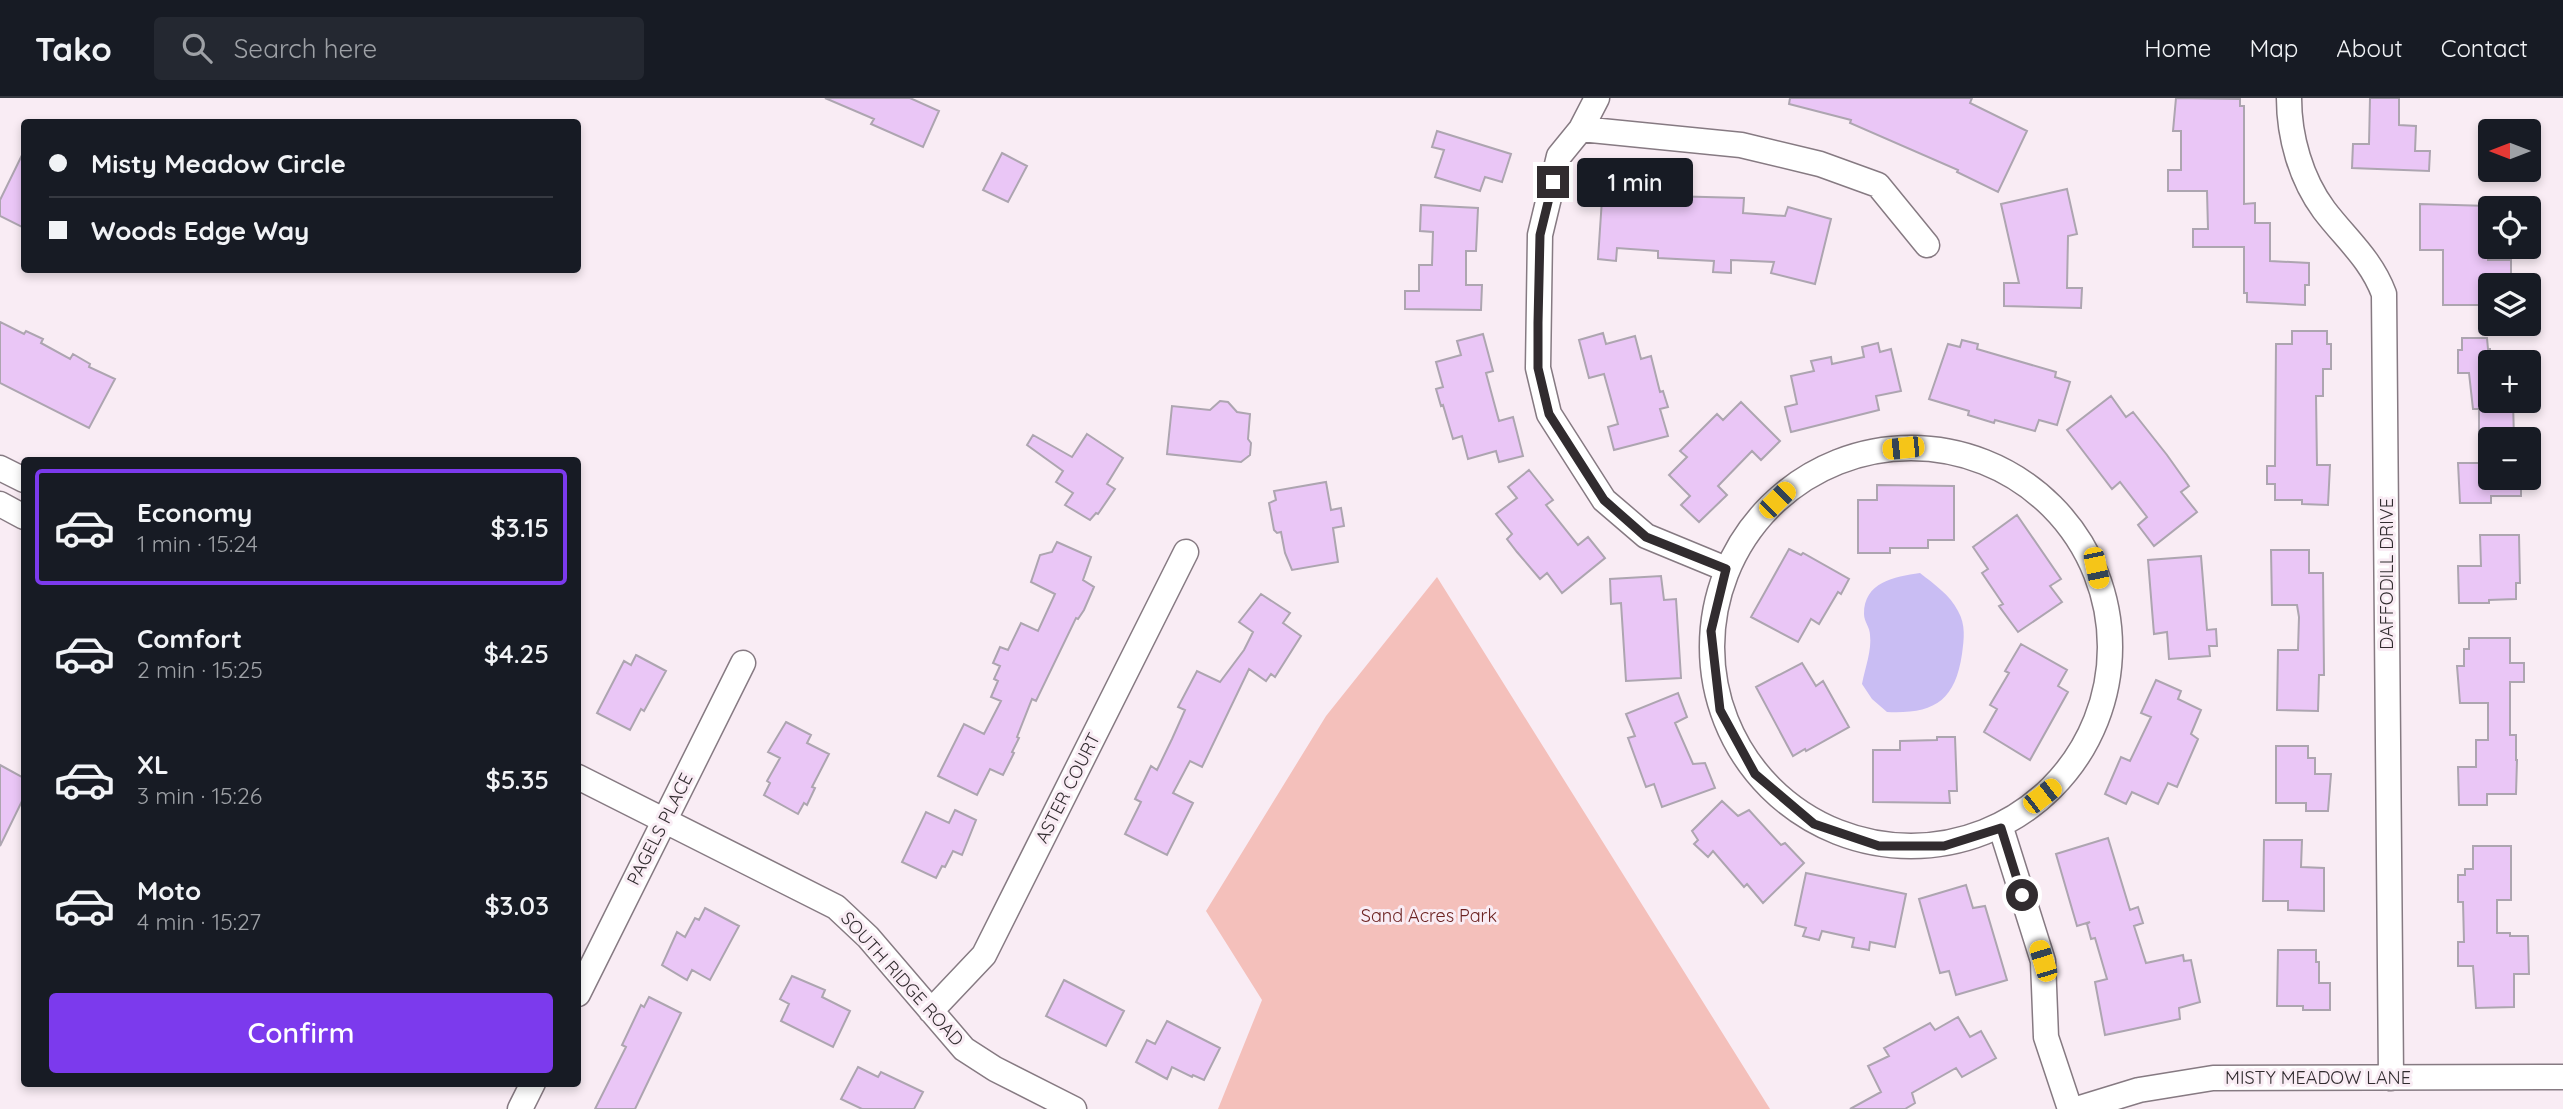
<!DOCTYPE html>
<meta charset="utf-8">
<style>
body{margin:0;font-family:Quicksand,sans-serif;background:#242831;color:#f1f3f6;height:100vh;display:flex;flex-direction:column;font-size:26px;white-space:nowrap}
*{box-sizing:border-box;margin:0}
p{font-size:23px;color:#9ea1a6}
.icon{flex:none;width:38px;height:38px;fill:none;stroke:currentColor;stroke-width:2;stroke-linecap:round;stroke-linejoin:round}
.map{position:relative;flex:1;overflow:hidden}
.side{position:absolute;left:21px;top:359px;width:560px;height:630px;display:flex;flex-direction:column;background:#171b24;border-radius:7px;box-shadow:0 4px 10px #0003}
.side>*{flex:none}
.banner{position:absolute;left:21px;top:21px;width:560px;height:154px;border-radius:7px;box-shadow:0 4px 10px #0003;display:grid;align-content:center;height:154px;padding:0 28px;background:#171b24}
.needle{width:46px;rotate:270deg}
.buttons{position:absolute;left:2478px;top:21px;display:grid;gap:14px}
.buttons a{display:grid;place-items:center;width:63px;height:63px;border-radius:7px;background:#171b24;box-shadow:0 4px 10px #0003;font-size:35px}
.end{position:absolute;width:32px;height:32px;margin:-16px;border:9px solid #312c2f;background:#fff;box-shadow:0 0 0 4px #fff}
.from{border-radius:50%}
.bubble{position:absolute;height:49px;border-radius:7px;background:#171b24;box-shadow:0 4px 10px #0003;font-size:23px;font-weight:600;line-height:49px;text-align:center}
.car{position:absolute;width:21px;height:42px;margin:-21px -10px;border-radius:9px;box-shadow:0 0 5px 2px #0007;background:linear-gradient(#f5c518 24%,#345 0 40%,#f5c518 0 76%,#345 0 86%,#f5c518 0)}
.banner b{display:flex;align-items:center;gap:24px;height:66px;font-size:26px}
.banner b+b{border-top:2px solid #363941}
.banner i{width:18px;height:18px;background:#f1f3f6}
ul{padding:12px 0 0;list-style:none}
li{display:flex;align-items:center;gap:21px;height:116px;margin:0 14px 10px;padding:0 14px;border:4px solid transparent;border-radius:7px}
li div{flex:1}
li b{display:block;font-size:26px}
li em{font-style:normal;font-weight:600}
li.selected{border-color:#7c3aed}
li>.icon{width:63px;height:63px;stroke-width:1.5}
.primary-button{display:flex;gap:14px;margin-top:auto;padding:14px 28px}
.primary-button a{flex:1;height:80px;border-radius:7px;background:#7c3aed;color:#fff;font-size:28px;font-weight:600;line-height:80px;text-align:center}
header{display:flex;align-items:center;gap:42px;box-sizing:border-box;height:98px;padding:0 35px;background:#171b24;border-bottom:2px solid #363941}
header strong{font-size:33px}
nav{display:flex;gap:38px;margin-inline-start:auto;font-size:24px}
.search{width:490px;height:63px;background:#242831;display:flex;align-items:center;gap:18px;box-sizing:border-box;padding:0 24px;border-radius:7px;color:#9ea1a6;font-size:26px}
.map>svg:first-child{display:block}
.green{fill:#f4c0bb}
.water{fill:#c9bdf3}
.building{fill:#eac6f6;stroke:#ada5b0;stroke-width:2}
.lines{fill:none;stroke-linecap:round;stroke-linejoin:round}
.street-casing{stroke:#867a82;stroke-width:27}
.street{stroke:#fff;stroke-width:24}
.route{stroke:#312c2f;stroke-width:9}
.labels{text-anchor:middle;stroke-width:6;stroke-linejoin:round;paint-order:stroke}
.street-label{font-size:18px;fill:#312c2f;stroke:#f9ecf4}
.park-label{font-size:18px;fill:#6c2221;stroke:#f9ecf4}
</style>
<header>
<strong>Tako</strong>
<div class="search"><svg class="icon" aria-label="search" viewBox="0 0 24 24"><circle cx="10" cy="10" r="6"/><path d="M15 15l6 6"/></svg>Search here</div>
<nav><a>Home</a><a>Map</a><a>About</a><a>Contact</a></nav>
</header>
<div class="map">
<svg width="2563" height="1011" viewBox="0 0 2563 1011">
<rect width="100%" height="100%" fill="#f9ecf4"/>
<path class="green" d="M1437,479L1770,1011H1218L1262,902L1206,813L1326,618Z"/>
<path class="water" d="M1920,475C1934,486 1950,497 1958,513C1966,527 1964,541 1962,556C1955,604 1933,616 1887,614L1872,601L1862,586C1865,570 1872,552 1870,537C1870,529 1864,524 1864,516C1864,484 1894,479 1920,475Z"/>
<path class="building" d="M825,0H910L939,13L923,49L871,26L874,21Z
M1790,0H1972L1970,5L2027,33L1998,94L1957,74L1958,72L1850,25L1851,22L1789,6Z
M2176,0L2240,1V8H2244V106L2255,105V125H2270V163L2309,165V187H2305V207L2247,204V195H2244V149H2193V131H2208L2207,93H2168V72H2181V33H2173Z
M2370,0H2399V27L2416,28L2415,53H2430L2429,73L2352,70L2353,46H2369Z
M1437,33L1511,56L1502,84L1485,79L1480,93L1435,79L1444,52L1432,49Z
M24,53V130L0,118V102Z
M1002,55L1027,68L1008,104L983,92Z
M1603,86L1629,88L1628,97L1744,100L1743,115L1785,118L1788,109L1831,121L1815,186L1771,175L1774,164L1731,162V175L1713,174L1714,163L1658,160V153L1617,150L1616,163L1598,161Z
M2067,91L2077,136L2068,138L2067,190H2082L2081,210L2004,208V185H2019L2001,106Z
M2420,106L2489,108L2488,162H2511V187H2490V207H2443V152H2420Z
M1421,107L1478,110L1476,153H1466V187H1482L1481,212L1405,211V193H1419V167H1432L1433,134L1420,133Z
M0,224L24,236L26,233L43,241L41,245L70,261L73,256L90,266L89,269L115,281L89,330L0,285Z
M2292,233H2327V246H2331V271H2323V298H2316L2317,367H2330L2328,407L2302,406V402H2275V386H2267V368H2275L2276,246H2292Z
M1603,235L1606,246L1635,238L1641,261L1651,258L1660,294L1663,293L1668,309L1660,311L1668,338L1614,352L1608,329L1618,326L1604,276L1589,280L1579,242Z
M1483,236L1493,273L1486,275L1499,323L1513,319L1523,358L1499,364L1496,353L1468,361L1462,338L1453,341L1443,307L1441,308L1436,291L1443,289L1436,264L1461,257L1457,243Z
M2462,240H2487L2488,251H2490V303H2513L2514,341H2479V311H2473L2469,275H2458V252H2462Z
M1962,242L1978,246L1977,251L2056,274L2055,279L2070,284L2057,327L2039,322L2035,333L1995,322L1994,325L1968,317L1969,313L1929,301L1948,246L1960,249Z
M1878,245L1880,254L1891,251L1901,293L1876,298L1879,312L1791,334L1785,309L1797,306L1791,278L1814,273L1811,263L1831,259L1832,266L1864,259L1862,249Z
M2111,298L2126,319L2133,314L2167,357L2189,388L2181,394L2197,414L2154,448L2138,427L2147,419L2120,384L2112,391L2067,332Z
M1220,303L1228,304L1237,314L1250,316L1248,341L1251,345L1250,357L1241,364L1167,356L1172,308L1210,312Z
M1741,304L1780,343L1761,362L1752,353L1718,388L1727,397L1699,424L1681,407L1690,398L1669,377L1687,359L1680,353L1717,316L1723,322Z
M1087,336L1123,360L1107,386L1115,391L1098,416L1096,415L1090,422L1065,407L1073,395L1056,384L1063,373L1027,347L1033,337L1072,359Z
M2458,365H2490V380H2521V398H2491V405H2460Z
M1529,372L1553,402L1546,407L1578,447L1588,439L1605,460L1562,495L1547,475L1540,481L1517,454L1507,441L1512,436L1496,416L1517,400L1508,389Z
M1326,384L1331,412L1341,410L1344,428L1333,430L1338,464L1292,472L1285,455L1281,434L1277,435L1274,432L1269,405L1276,402L1274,393Z
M1877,387L1954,388V442H1928V450H1890V455H1858V402H1877Z
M2017,417L2061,481L2050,488L2062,504L2018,534L1999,508L2003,506L1982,475L1988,471L1973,449Z
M2480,437H2519L2520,485H2516V501L2489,502V505H2459L2458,468H2481Z
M1057,444L1091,459L1083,482L1094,489L1084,512L1078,521L1076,520L1036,603L1032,601L1017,639L1019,640L1012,654L1014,655L1003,677L990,671L977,697L938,678L964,626L984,636L1001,603L991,599L998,583L994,581L1000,568L993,565L1000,549L1008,552L1021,525L1038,533L1055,496L1031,484L1040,457L1052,454Z
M1789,451L1801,457L1803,455L1849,481L1841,496L1838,494L1819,526L1811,521L1798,544L1751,519Z
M2271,452H2309V475H2323L2324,577H2319L2318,613L2277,612L2278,552H2298L2299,519L2297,507H2272Z
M2201,458L2207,532L2216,531L2217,548H2209L2210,558L2169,561L2167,534L2154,536L2148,462Z
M1661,478L1664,502L1676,501L1681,580L1626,583L1621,505L1611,506L1610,481Z
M1261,496L1290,515L1283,525L1301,538L1275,579L1271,576L1266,583L1249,571L1202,669L1190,663L1173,695L1193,705L1167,757L1125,736L1141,704L1135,701L1151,668L1157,672L1172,641L1185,612L1178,609L1197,573L1220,584L1244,552L1253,534L1239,524Z
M2469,540H2510V565H2524V584H2510V637H2516V662H2517L2516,696H2487V707H2459L2458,669H2476V642H2488V605H2460L2457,568H2464V551H2469Z
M2021,546L2067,572L2058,588L2068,594L2030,662L1984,634L1997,611L1990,607L2009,575L2005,573Z
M636,557L666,573L644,613L641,611L630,632L597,615L624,563L631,567Z
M1802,565L1816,588L1823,583L1849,629L1806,653L1805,651L1793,658L1756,589Z
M2156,582L2181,593L2178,601L2201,612L2191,636L2198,641L2177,689L2168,685L2158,706L2132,694L2126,706L2105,696L2121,659L2130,663L2151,619L2141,615Z
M1678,595L1687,619L1675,625L1693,666L1705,665L1715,690L1662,709L1654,686L1646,689L1628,640L1635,638L1626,616Z
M786,624L811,637L807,645L829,656L812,689L815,690L807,707L804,705L798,716L764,697L770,685L767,683L780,660L768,654Z
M1937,639H1955L1957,693H1949L1950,705L1873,704V652H1900V643L1937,642Z
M2276,648H2308V660H2315V676H2331L2328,713H2306V705H2276Z
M0,667L24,680V699L0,748Z
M1722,703L1738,718L1749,712L1781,747L1785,745L1804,765L1763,805L1747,786L1744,789L1713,753L1708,759L1694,746L1698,742L1692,733Z
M955,712L976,722L962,757L953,753L945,769L942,768L936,780L902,764L926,714L949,725Z
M2108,740L2130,812L2138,809L2143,825L2134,828L2146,865L2183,857L2184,863L2191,862L2200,904L2179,910L2180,921L2105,937L2095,884L2107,881L2095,840L2091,841L2087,826L2090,824L2077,828L2056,756Z
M2264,742H2302L2301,769L2324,770V813L2288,812V803H2263Z
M2473,748H2511V802H2497V835H2510V838H2528L2529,876H2514V909L2476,910L2473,868H2458V844H2464L2463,804H2458V777H2465V771H2473Z
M1806,775L1906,796L1895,849L1870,844L1869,852L1852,849L1854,840L1822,833L1819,842L1803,838L1806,830L1795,827Z
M1966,787L1973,810L1985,808L2007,882L1956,897L1949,873L1940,875L1919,801Z
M705,810L739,828L710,882L692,872L687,882L662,867L677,834L685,839L695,820L699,822Z
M2278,852H2316V864H2319V885H2330V912H2303V908H2277Z
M792,878L825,892L822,899L850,913L833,949L781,923L789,906L780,901Z
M1064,882L1124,913L1106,948L1046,918Z
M649,899L681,915L635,1011H595L626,949L622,947L641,907L644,909Z
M1958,919L1970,939L1981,933L1996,960L1962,979L1956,970L1912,995L1915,1005L1905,1011H1850L1881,994L1868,968L1889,958L1884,950L1930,925L1935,932Z
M1167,923L1220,950L1204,982L1193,977L1192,979L1172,969L1167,981L1136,964L1147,942L1155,946Z
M858,969L878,979L881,974L923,994L914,1011H862L841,1001Z"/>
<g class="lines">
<g class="street-casing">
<path id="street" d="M1597,0L1581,31L1559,58L1540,137L1538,270L1549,316L1604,402L1646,438L1726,471
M2289,0C2289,39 2301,81 2324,112C2346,141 2371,161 2384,196L2391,980
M1581,31L1741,47L1820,66L1878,87L1927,147
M1712 549a199 199 0 1 1 398 0a199 199 0 1 1-398 0Z
M0,370L24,382
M0,406L24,419
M578,679L836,809L868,839L964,951L995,971L1074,1011
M2001,730L2043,863L2046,939L2070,1011
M578,896L743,565
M931,913L984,857L1186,454
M520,1011L533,985
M2077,1011L2139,992L2213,980L2563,979"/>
</g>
<use href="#street" class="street"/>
</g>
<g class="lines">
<path class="route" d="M1553,84L1540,137L1538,225V270L1549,316L1604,402L1646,439L1726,471L1711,533L1720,612L1755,676L1814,726L1879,748H1944L2001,730L2022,797"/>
</g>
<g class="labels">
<g class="street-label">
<text transform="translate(2387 476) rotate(-90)" y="6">DAFFODILL DRIVE</text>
<text transform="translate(1068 690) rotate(-63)" y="6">ASTER COURT</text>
<text transform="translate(660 731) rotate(-63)" y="6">PAGELS PLACE</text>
<text transform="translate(902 881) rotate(48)" y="6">SOUTH RIDGE ROAD</text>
<text x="2318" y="986">MISTY MEADOW LANE</text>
</g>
<g class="park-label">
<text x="1429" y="824">Sand Acres Park</text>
</g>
</g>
</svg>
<div class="buttons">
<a><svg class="needle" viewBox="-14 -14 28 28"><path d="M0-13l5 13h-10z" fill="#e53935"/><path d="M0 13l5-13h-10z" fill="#9ea1a6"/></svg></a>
<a><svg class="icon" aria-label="locate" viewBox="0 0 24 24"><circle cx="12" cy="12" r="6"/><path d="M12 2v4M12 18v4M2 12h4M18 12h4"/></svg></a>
<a><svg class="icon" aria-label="layers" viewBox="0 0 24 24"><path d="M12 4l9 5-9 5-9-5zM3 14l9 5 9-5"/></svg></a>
<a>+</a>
<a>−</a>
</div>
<i class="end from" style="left:2022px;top:797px"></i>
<i class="end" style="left:1553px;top:84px"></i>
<div class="bubble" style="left:1577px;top:60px;width:116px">1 min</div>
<i class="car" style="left:1903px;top:350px;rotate:264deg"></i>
<i class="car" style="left:1777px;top:402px;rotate:45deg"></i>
<i class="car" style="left:2096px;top:470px;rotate:168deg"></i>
<i class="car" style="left:2042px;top:698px;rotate:52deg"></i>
<i class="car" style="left:2043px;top:863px;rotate:343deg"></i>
<div class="banner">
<b><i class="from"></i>Misty Meadow Circle</b>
<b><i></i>Woods Edge Way</b>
</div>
<section class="side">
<ul>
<li class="selected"><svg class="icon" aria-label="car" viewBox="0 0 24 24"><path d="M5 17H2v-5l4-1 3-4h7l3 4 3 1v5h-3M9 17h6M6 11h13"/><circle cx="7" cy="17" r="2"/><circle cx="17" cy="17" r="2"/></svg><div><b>Economy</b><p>1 min · 15:24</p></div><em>$3.15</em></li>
<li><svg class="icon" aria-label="car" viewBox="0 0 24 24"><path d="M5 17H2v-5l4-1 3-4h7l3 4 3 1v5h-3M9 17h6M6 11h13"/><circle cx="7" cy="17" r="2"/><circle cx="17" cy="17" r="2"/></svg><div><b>Comfort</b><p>2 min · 15:25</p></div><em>$4.25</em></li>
<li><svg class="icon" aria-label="car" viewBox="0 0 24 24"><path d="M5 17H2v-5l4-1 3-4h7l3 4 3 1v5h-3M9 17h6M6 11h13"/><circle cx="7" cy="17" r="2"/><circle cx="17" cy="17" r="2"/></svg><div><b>XL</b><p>3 min · 15:26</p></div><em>$5.35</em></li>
<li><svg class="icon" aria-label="car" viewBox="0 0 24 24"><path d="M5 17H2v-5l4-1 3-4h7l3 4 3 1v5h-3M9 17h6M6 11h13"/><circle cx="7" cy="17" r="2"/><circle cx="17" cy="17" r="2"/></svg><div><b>Moto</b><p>4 min · 15:27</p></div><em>$3.03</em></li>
</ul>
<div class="primary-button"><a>Confirm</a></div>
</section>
</div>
